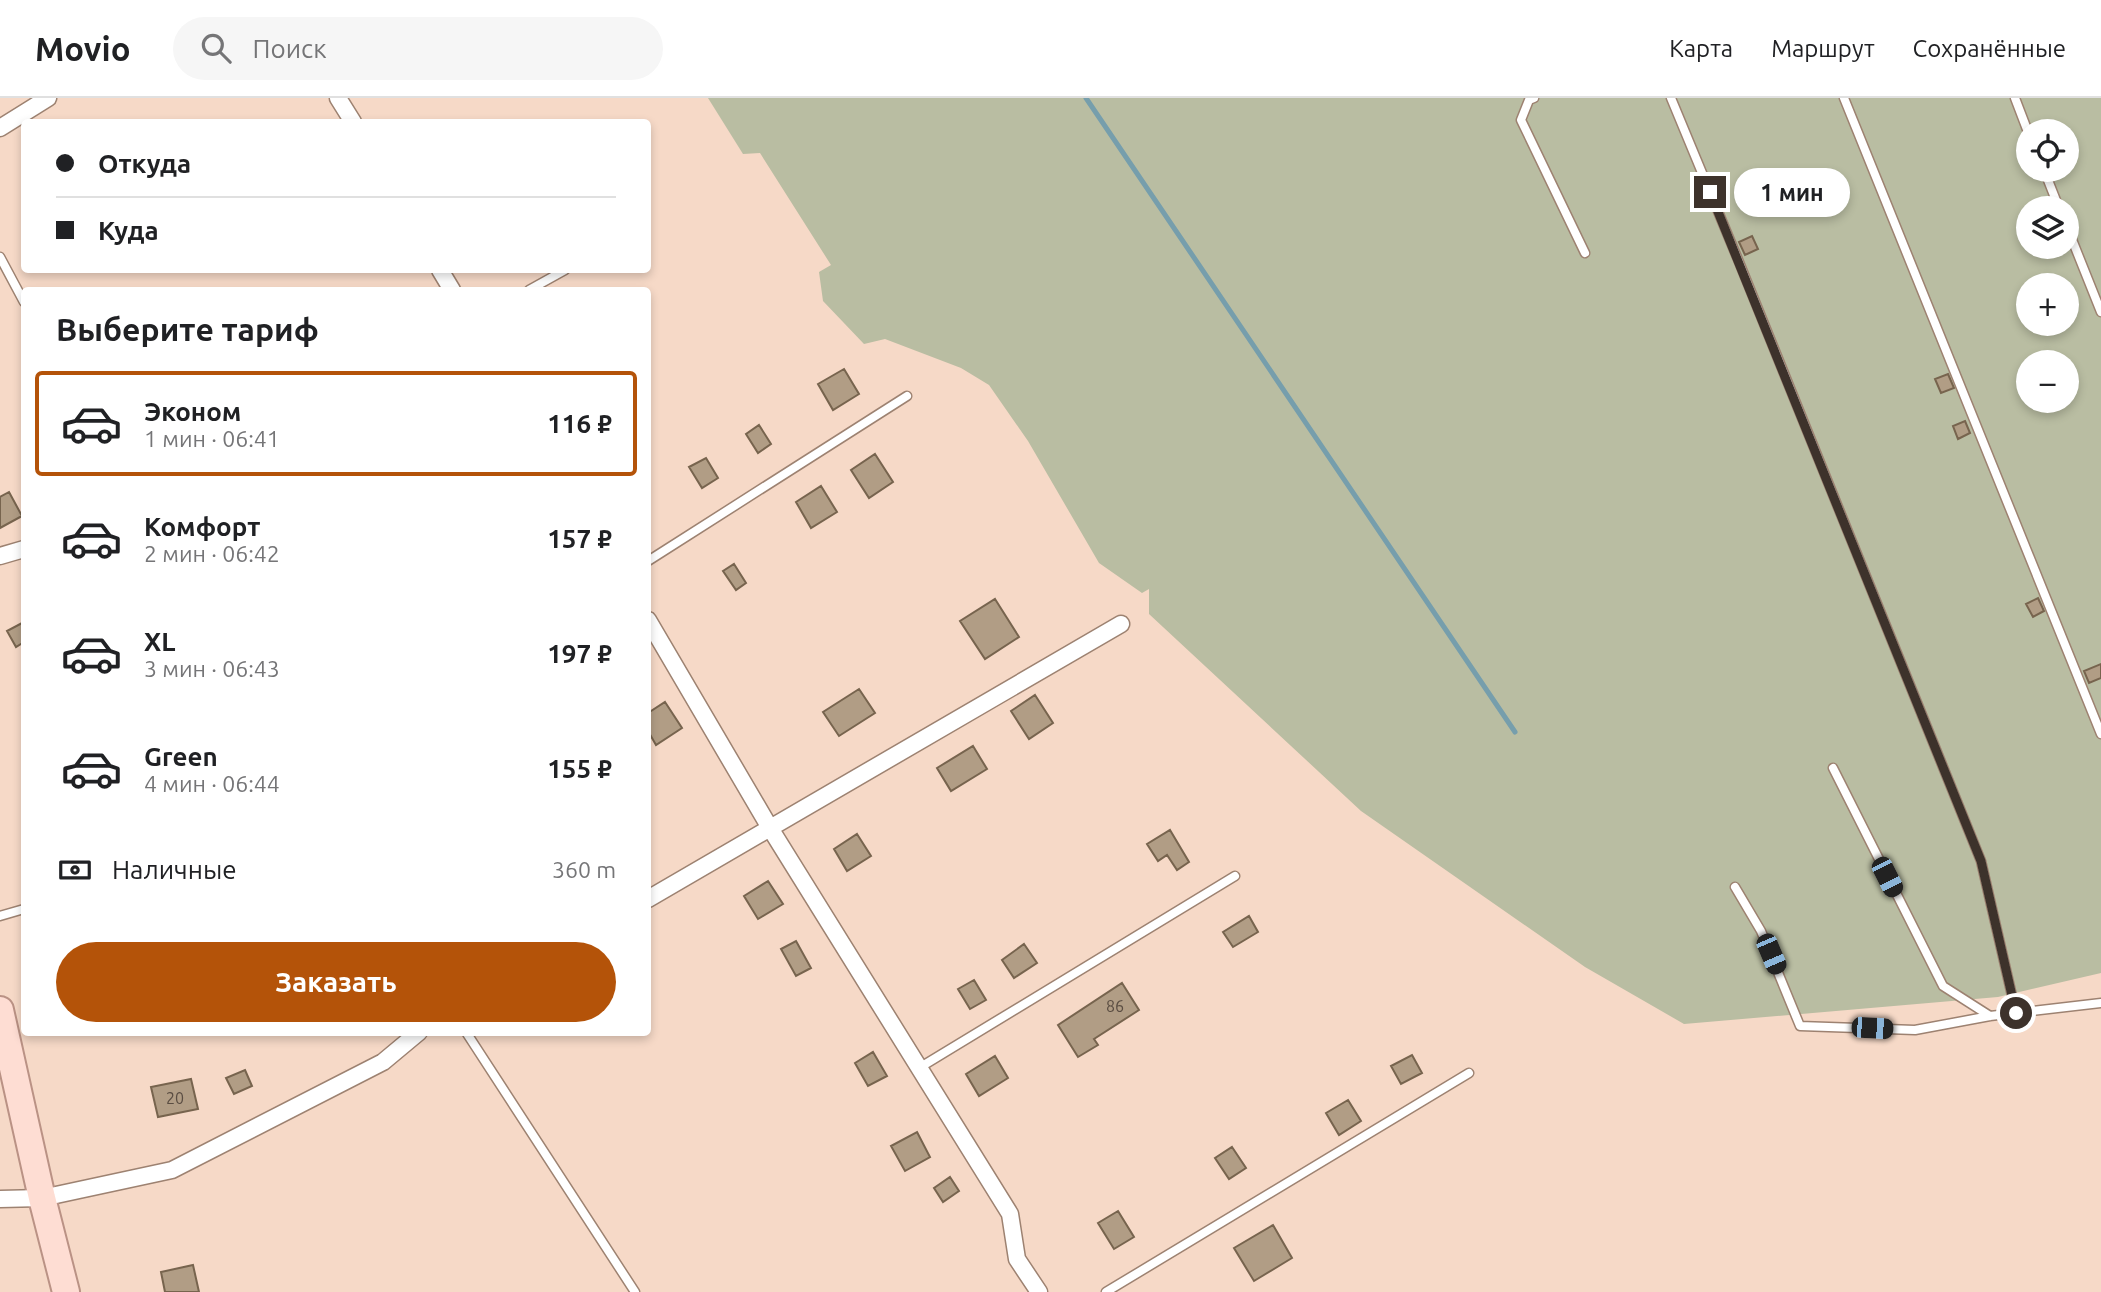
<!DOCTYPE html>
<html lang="ru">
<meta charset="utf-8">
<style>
body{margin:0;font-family:Ubuntu,sans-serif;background:#f6f6f6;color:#202124;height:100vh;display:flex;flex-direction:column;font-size:26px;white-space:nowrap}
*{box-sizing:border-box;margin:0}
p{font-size:23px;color:#757577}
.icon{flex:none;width:38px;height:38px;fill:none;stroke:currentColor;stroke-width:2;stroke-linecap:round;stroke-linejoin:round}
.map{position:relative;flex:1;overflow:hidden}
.side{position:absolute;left:21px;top:189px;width:630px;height:749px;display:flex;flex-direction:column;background:#fff;border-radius:7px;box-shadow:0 4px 10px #0003}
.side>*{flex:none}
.banner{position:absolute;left:21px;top:21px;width:630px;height:154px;border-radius:7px;box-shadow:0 4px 10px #0003;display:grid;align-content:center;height:154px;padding:0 35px;background:#fff}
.buttons{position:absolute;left:2016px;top:21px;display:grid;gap:14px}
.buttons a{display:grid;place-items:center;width:63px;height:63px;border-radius:50%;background:#fff;box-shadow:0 4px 10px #0003;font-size:35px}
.end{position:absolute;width:32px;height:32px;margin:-16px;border:9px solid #3d322b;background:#fff;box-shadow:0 0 0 4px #fff}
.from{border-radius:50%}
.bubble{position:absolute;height:49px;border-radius:24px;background:#fff;box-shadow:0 4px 10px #0003;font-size:23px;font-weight:700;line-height:49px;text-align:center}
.car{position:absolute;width:21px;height:42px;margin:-21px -10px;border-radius:9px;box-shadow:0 0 5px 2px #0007;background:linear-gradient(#222 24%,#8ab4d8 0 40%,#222 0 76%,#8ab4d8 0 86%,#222 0)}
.banner b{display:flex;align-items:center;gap:24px;height:66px;font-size:26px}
.banner b+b{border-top:2px solid #e0e0e0}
.banner i{width:18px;height:18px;background:#202124}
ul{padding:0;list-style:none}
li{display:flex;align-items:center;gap:21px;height:105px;margin:0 14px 10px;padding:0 21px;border:4px solid transparent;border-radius:7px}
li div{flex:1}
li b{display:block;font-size:26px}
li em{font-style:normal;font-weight:700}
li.active{border-color:#b45309}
li>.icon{width:63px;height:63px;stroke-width:1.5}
h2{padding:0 35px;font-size:32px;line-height:84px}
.pay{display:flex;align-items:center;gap:18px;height:77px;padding:0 35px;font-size:26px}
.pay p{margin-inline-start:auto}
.cta{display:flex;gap:14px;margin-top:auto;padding:14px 35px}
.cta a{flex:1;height:80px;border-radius:42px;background:#b45309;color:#fff;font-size:28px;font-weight:700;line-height:80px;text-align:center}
header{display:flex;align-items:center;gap:42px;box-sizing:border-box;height:98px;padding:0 35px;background:#fff;border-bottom:2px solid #e0e0e0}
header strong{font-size:33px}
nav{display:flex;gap:38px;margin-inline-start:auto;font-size:24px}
.search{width:490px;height:63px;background:#f6f6f6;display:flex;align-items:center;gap:18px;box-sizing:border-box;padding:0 24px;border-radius:38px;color:#757577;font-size:26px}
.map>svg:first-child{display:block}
.green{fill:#b9bda2;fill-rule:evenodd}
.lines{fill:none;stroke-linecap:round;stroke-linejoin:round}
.stream{stroke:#769eac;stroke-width:5}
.building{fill:#b19d85;stroke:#77644e;stroke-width:2}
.lane-casing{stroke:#9d8271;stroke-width:11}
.street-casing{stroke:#9d8271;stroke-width:19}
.primary-casing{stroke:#ba9285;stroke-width:30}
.lane{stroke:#fff;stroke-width:8}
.street{stroke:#fff;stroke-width:16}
.primary{stroke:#feddd3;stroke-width:26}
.route{stroke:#3d322b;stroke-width:9}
.labels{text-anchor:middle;stroke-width:5;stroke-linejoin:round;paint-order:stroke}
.number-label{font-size:16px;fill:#5a4d42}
</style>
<header>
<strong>Movio</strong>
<div class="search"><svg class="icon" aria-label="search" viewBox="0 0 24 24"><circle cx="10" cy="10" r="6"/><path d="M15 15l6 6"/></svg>Поиск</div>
<nav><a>Карта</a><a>Маршрут</a><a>Сохранённые</a></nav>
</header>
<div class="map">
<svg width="2101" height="1194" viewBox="0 0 2101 1194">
<rect width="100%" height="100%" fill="#f6d9c7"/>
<path class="green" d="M708,0H2101V875L1998,899L1684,926L1585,869L1361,713L1149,516V491L1142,495L1099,465L1028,343L989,287L961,270L885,241L864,246L823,203L819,174L831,167L760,55L743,56ZM2028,33H2067V72H2028ZM2028,110H2067V149H2028ZM2028,187H2067V226H2028ZM2028,264H2067V303H2028Z"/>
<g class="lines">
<path class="stream" d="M1086,0L1515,634"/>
</g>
<path class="building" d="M1752,138L1758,151L1745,157L1739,144Z
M844,271L859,296L833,312L818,286Z
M1948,276L1954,290L1941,295L1935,281Z
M1965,323L1970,335L1958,341L1953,328Z
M759,327L771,346L758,355L746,336Z
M875,356L893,384L869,400L851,372Z
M706,360L718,380L702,390L689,369Z
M821,388L837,414L811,430L796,404Z
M9,394L22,418L0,430V399Z
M734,466L746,485L736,492L723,473Z
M2038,500L2044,513L2033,519L2026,506Z
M995,501L1019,539L985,561L960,523Z
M24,524V544L16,549L7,533Z
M2101,566V580L2089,585L2084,573Z
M859,591L875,615L839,638L823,614Z
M1035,597L1053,625L1029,641L1011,613Z
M665,604L682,630L656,647L648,633V615Z
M973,648L987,671L951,693L937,670Z
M1170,732L1189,764L1177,772L1167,757L1158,763L1147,746Z
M857,736L871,758L847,773L834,751Z
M768,783L783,806L758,821L744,798Z
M1249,818L1258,834L1233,849L1223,834Z
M796,843L811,870L796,878L781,851Z
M1024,846L1037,865L1014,880L1002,862Z
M974,882L986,902L970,911L958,891Z
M1122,885L1139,912L1094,941L1098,947L1078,959L1058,927Z
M873,954L887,978L868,988L855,965Z
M1412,957L1422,975L1401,986L1391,968Z
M995,958L1008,980L979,998L966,976Z
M245,972L252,988L234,996L226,980Z
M191,981L198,1011L158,1019L151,989Z
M1348,1002L1361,1023L1339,1037L1326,1015Z
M917,1034L930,1059L905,1073L891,1048Z
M1232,1049L1246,1070L1229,1081L1215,1060Z
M950,1079L959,1093L943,1104L934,1090Z
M1118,1113L1134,1139L1114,1151L1098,1125Z
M1273,1127L1292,1160L1254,1183L1234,1150Z
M193,1167L199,1194H165L161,1174Z"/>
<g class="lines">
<g class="lane-casing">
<path id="lane" d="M1534,0L1529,2L1521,22L1585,155
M1671,0L1739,164L1981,763L2016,915
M1844,0L2101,636
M2015,0L2028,34
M2044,72L2059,110
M2067,129L2101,214
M0,159L24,204
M529,192L565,172
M648,463L907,298
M1833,670L1943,888L1990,918
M1735,789L1761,833L1800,928L1915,932L1990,918L2101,905
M0,818L24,811
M466,934L635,1194
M919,970L1235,778
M1106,1194L1469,975"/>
</g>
<g class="street-casing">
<path id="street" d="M338,0L353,24
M0,30L48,0
M440,172L452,192
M0,458L24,451
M648,522L770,730L1010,1116L1017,1161L1039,1194
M648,801L1121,526
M0,1101L42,1100L172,1072L383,964L419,934"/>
</g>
<g class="primary-casing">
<path id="primary" d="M0,912L42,1100L66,1194"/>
</g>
<use href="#lane" class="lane"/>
<use href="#street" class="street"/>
<use href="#primary" class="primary"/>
</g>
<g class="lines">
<path class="route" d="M1710,94L1981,763L2016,915"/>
</g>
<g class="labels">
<g class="number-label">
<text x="1115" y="914">86</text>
<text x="175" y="1006">20</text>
</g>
</g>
</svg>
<div class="buttons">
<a><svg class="icon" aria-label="locate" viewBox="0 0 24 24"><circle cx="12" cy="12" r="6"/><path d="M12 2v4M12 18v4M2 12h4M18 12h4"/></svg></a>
<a><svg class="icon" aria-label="layers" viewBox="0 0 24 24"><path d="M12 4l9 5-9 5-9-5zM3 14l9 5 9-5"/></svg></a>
<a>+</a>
<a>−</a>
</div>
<i class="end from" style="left:2016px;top:915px"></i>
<i class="end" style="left:1710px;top:94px"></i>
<div class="bubble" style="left:1734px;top:70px;width:116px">1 мин</div>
<i class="car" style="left:1887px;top:779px;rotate:153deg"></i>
<i class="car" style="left:1771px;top:856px;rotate:157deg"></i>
<i class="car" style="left:1872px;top:930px;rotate:93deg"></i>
<div class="banner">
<b><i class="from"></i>Откуда</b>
<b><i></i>Куда</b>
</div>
<section class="side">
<h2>Выберите тариф</h2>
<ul>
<li class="active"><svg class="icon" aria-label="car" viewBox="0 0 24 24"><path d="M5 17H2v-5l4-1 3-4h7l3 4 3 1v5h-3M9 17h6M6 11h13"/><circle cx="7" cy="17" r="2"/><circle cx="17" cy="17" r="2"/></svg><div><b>Эконом</b><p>1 мин · 06:41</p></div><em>116 ₽</em></li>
<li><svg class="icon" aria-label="car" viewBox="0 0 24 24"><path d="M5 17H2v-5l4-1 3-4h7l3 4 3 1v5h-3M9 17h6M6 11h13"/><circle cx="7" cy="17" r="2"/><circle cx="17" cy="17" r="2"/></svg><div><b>Комфорт</b><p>2 мин · 06:42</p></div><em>157 ₽</em></li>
<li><svg class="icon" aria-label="car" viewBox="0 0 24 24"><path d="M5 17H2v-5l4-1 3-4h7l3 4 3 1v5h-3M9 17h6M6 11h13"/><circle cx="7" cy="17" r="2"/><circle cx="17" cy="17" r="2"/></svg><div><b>XL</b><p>3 мин · 06:43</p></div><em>197 ₽</em></li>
<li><svg class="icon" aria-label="car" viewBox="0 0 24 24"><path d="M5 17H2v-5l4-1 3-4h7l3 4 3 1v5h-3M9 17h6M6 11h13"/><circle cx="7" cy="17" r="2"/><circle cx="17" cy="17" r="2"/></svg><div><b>Green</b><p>4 мин · 06:44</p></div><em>155 ₽</em></li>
</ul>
<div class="pay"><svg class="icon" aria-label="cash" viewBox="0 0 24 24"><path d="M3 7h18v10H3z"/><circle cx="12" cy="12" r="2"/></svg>Наличные<p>360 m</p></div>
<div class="cta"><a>Заказать</a></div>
</section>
</div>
